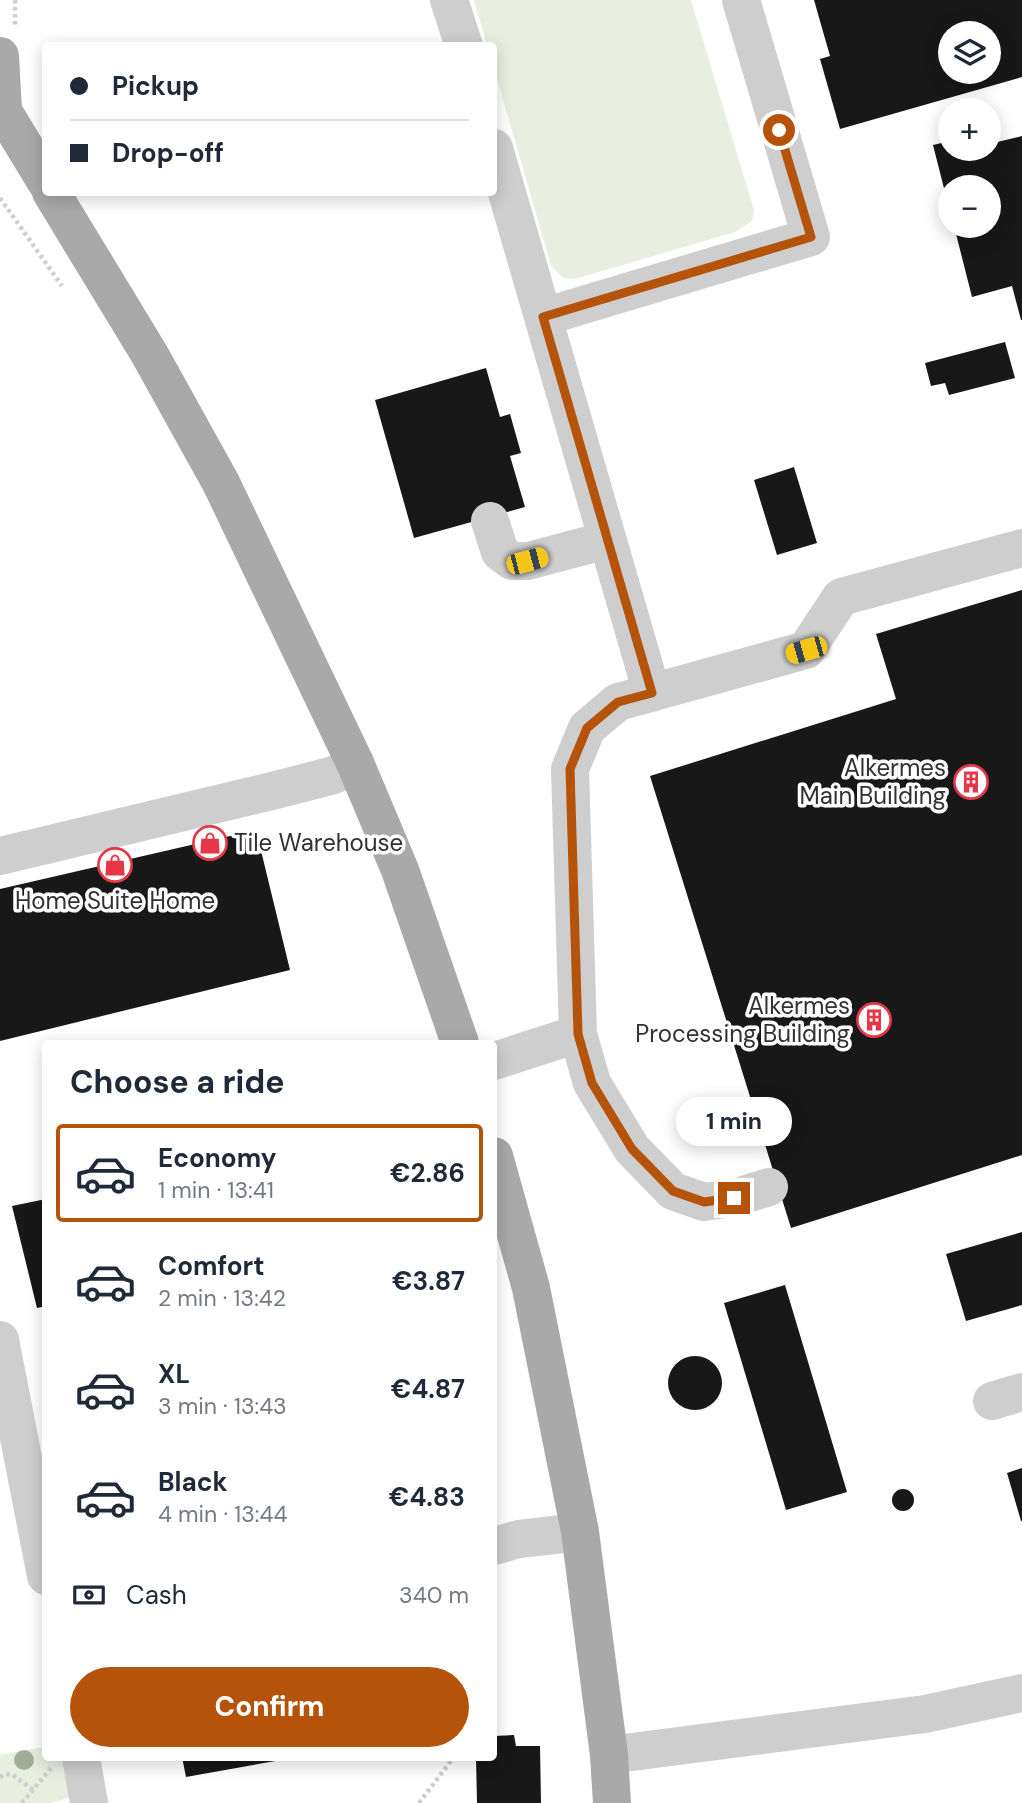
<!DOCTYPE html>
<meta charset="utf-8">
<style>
body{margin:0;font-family:"DM Sans",sans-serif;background:#f6f6f7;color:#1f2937;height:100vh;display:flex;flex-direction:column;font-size:26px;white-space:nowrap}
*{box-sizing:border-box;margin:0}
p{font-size:23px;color:#747a83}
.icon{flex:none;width:38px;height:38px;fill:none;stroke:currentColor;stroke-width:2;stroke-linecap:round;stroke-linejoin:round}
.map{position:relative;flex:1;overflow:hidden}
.drawer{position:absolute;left:42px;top:1040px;width:455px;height:721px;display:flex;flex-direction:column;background:#fff;border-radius:7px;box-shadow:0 4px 18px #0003}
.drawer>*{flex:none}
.guide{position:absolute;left:42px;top:42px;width:455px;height:154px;border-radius:7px;box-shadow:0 4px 18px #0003;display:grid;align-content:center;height:154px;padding:0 28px;background:#fff}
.tools{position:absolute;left:938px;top:21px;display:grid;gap:14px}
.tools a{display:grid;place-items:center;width:63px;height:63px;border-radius:50%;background:#fff;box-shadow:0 4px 18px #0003;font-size:35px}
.end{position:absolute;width:32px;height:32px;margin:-16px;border:9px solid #b45309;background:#fff;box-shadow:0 0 0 4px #fff}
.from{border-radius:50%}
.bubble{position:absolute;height:49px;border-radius:24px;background:#fff;box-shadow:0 4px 18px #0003;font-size:23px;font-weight:700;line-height:49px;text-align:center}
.car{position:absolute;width:21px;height:42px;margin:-21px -10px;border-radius:9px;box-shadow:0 0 5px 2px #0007;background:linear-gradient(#f5c518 24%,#345 0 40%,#f5c518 0 76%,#345 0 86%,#f5c518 0)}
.guide b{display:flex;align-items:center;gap:24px;height:66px;font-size:26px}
.guide b+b{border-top:2px solid #e0e1e3}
.guide i{width:18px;height:18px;background:#1f2937}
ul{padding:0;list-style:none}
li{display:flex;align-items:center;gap:21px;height:98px;margin:0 14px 10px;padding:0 14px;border:4px solid transparent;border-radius:7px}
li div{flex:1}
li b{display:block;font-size:26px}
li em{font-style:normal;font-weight:700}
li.on{border-color:#b45309}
li>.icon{width:63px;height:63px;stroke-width:1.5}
h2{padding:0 28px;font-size:32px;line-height:84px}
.pay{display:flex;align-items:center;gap:18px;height:77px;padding:0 28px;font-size:26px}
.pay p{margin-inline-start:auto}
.primary-button{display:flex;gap:14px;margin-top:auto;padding:14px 28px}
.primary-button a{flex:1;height:80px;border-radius:42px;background:#b45309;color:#fff;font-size:28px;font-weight:700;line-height:80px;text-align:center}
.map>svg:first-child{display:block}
.green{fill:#e8eee0}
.building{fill:#181818;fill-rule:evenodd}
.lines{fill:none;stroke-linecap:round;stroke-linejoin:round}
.path{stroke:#cecece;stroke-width:4.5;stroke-dasharray:3.5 3.5;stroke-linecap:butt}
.minor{stroke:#cecece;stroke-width:38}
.major{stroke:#a9a9a9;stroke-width:38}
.tree{fill:#a2af95}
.route{stroke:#b45309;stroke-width:9}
.labels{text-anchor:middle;stroke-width:7;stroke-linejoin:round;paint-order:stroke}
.poi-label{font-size:24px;fill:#313131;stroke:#fff;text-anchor:end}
</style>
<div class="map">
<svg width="1022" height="1803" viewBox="0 0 1022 1803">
<rect width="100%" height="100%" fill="#fff"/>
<path class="green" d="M474,0H691L754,210L752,221L735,232L575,279L563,278L551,265L494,68V46L487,45Z
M45,1747L46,1757H64L71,1797L51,1803H0V1755Z"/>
<path class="building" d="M814,0H1022V77L840,129L820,59L830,56ZM950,33H989V72H950Z
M1022,136V320H1021L1012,286L972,297L954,226H989V187H950L949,208L933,145L950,141V149H967V150L989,149V144Z
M1005,342L1015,378L949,395L945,383L931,386L925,363Z
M486,368L500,417L510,414L521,453L510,456L525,507L414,538L375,400Z
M794,467L817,543L777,555L754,480Z
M1022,590V1155L791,1228L650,776L896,699L876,634Z
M256,830L290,970L0,1041V889Z
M46,1199V1306L37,1308L12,1206Z
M1022,1232V1305L966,1321L946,1254Z
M785,1285L847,1492L786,1510L724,1303Z
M668 1383a27 27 0 1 1 54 0a27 27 0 1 1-54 0Z
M1022,1468V1521H1021L1007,1473Z
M892 1500a11 11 0 1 1 22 0a11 11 0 1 1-22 0Z
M514,1735L516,1746H540L541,1803H477L476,1757H494V1736Z
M182,1757H292V1758L186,1777Z"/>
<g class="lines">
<path class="path" d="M15,0V27
M0,198L62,286
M494,1665V1666
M0,1777L6,1774L13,1775L33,1790
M22,1803L51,1768
M419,1803L454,1757"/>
<path class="minor" d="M449,0L464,46
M494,148L652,693
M543,317L811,237L741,0
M490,521L500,552L512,561H528L607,540
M0,856L276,790L334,775L355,763
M494,1061L578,1034
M769,1187L734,1198L704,1202L673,1191L632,1149L592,1083L578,1034L570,769L587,728L618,702L806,650L841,597L1022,548
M0,1340L46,1576
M992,1401L1022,1392
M494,1546L519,1539L580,1532
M609,1755L925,1714L1022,1693
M81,1757L89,1803"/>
<path class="major" d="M0,56L3,110
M0,106L46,182
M51,192L150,355L221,483L355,763L400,870L460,1043
M494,1156L531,1288L580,1532L609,1755L612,1803"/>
</g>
<circle class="tree" cx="24" cy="1760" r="10"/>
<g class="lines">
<path class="route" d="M734,1198L704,1202L673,1191L632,1149L592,1083L578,1034L570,769L587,728L618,702L652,693L543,317L811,237L779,130"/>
</g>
<defs>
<g id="building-ring" transform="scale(1.75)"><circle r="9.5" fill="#fff" stroke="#e53747" stroke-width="1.5"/><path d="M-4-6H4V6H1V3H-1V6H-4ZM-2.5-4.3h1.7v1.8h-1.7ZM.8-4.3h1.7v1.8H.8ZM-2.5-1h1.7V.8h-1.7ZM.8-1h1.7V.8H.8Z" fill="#e53747"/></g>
<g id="shop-ring" transform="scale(1.75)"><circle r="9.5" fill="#fff" stroke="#e53747" stroke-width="1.5"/><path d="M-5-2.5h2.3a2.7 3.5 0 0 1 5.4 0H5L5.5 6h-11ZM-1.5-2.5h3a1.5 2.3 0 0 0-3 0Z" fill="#e53747"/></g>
</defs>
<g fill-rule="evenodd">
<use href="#building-ring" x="971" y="782"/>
<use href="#shop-ring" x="210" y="843"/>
<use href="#shop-ring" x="115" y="865"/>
<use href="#building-ring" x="874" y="1020"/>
</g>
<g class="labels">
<g class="poi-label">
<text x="946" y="776">Alkermes<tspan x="946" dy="28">Main Building</tspan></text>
<text x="234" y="851" text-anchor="start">Tile Warehouse</text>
<text x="115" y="909" text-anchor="middle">Home Suite Home</text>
<text x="850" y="1014">Alkermes<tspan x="850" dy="28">Processing Building</tspan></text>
</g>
</g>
</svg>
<div class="tools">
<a><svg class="icon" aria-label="layers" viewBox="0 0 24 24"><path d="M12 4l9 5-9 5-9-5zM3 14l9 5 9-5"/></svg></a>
<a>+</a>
<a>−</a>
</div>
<i class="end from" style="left:779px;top:130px"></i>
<i class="end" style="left:734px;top:1198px"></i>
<div class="bubble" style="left:676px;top:1097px;width:116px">1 min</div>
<i class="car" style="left:527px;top:561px;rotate:75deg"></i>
<i class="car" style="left:806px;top:650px;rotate:254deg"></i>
<div class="guide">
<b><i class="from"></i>Pickup</b>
<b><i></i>Drop-off</b>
</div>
<section class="drawer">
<h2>Choose a ride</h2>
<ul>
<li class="on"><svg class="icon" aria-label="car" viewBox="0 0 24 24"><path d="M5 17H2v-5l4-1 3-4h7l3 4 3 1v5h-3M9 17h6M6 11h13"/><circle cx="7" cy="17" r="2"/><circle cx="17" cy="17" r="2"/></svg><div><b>Economy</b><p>1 min · 13:41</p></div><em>€2.86</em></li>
<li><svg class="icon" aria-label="car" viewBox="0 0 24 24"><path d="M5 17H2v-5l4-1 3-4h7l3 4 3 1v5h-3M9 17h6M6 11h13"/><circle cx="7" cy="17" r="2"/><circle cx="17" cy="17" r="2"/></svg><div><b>Comfort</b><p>2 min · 13:42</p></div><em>€3.87</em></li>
<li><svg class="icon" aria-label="car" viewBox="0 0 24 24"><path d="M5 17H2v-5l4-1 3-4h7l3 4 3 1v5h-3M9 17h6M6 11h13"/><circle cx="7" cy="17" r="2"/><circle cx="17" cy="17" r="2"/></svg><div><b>XL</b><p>3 min · 13:43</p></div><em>€4.87</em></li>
<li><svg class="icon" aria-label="car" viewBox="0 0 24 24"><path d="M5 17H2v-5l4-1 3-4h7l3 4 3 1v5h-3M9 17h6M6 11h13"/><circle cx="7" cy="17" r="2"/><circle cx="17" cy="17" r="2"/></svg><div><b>Black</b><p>4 min · 13:44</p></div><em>€4.83</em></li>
</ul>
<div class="pay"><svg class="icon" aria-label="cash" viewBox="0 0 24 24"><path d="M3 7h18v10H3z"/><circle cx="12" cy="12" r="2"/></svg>Cash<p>340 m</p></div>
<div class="primary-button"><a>Confirm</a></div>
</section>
</div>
